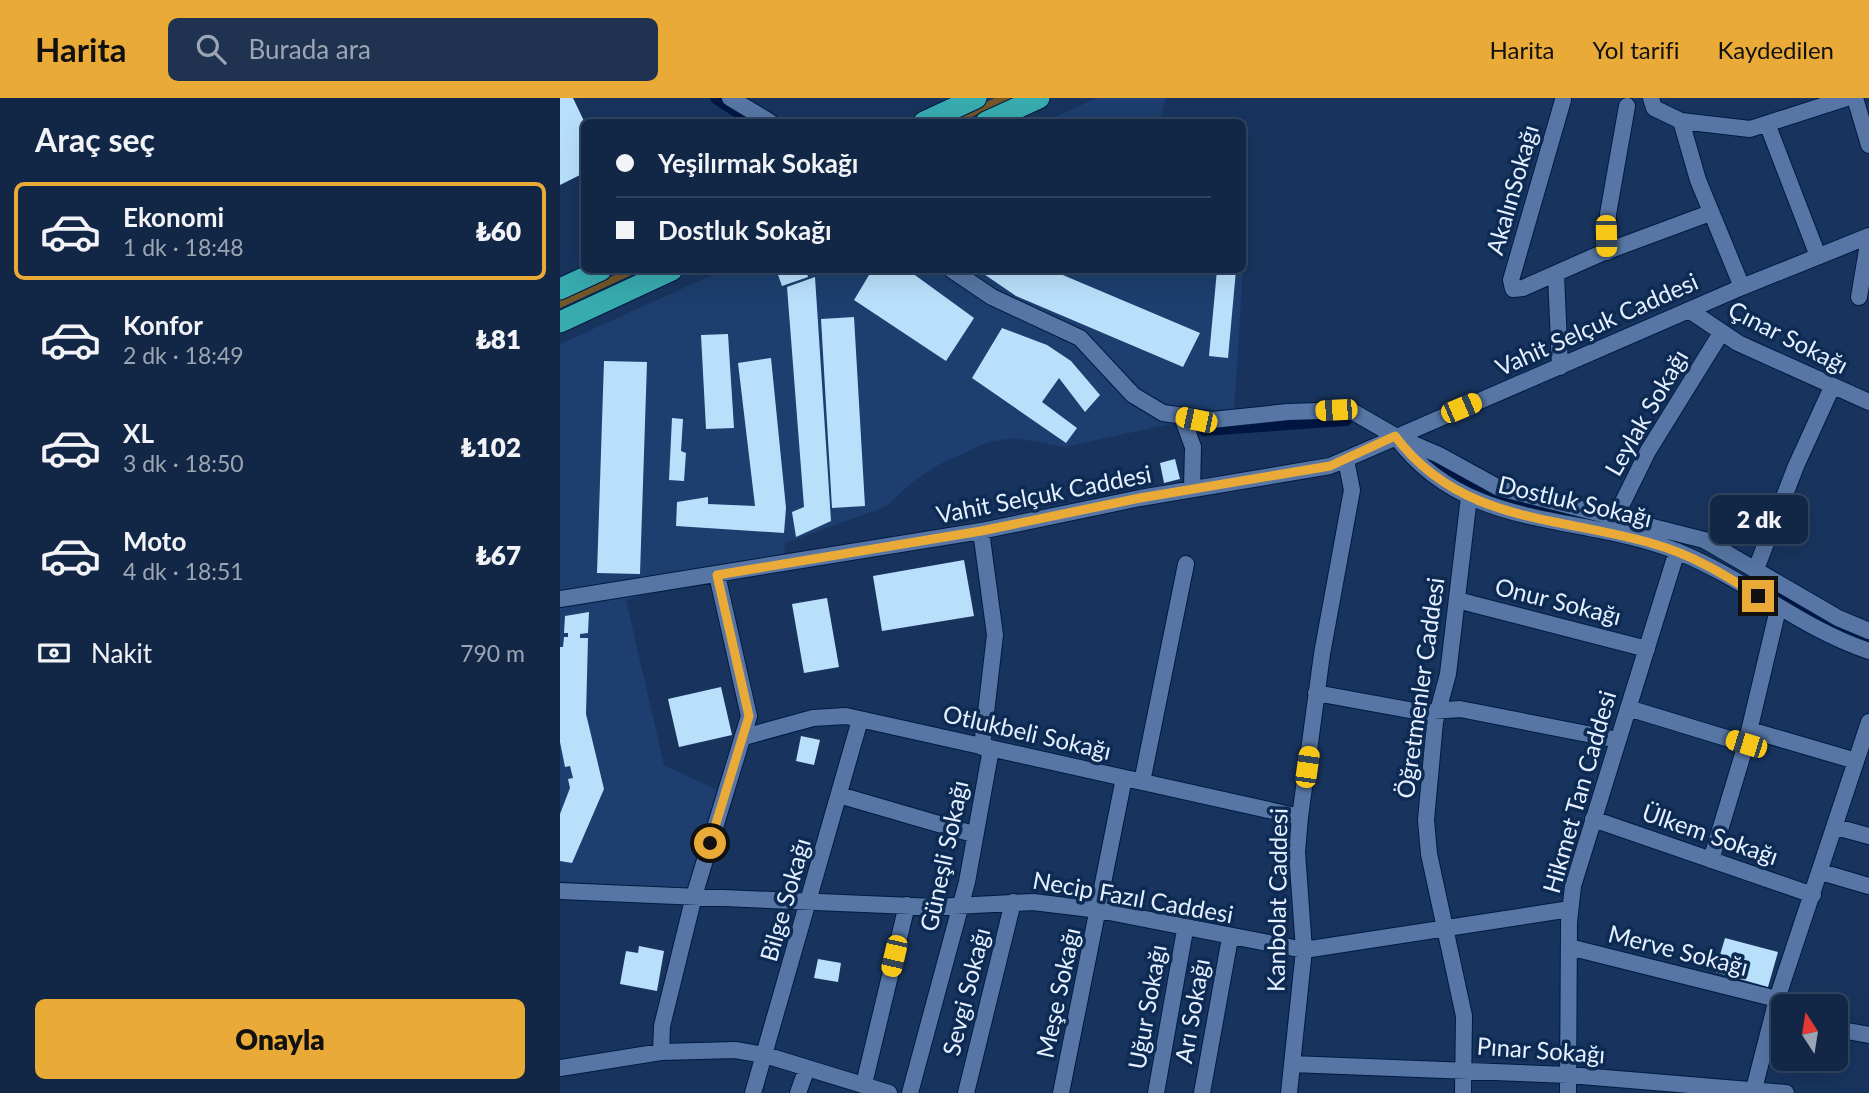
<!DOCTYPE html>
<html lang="tr">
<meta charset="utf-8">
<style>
body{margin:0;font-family:Lato,sans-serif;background:#1f3351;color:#f1f3f6;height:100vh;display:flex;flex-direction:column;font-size:26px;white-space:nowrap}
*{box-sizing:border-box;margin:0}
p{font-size:23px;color:#9ca5b3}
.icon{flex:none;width:38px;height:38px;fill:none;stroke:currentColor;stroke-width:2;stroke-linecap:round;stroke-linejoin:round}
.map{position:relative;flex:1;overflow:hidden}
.drawer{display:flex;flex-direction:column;background:#122746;width:560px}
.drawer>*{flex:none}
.guide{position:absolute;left:21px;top:21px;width:665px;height:154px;border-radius:10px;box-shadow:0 7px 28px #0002,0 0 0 2px #31445f;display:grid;align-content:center;height:154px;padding:0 35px;background:#122746}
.needle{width:46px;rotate:348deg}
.tools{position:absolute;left:1211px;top:896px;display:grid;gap:14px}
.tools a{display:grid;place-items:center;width:77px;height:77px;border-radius:10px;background:#122746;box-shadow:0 7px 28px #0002,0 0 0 2px #31445f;font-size:35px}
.end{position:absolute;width:32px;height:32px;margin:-16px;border:9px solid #e9aa38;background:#111;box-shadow:0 0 0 4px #111}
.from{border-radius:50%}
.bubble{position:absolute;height:49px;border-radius:10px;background:#122746;box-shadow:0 7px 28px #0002,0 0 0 2px #31445f;font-size:23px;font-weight:800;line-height:49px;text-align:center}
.car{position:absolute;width:21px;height:42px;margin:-21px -10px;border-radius:9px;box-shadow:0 0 5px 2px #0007;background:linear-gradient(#f5c518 24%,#345 0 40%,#f5c518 0 76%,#345 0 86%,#f5c518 0)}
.guide b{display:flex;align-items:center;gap:24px;height:66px;font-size:26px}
.guide b+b{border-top:2px solid #31445f}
.guide i{width:18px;height:18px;background:#f1f3f6}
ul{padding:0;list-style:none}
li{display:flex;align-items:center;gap:21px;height:98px;margin:0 14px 10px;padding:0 21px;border:4px solid transparent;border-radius:10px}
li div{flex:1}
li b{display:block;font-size:26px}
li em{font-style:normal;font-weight:800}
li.selected{border-color:#e9aa38}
li>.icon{width:63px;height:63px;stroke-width:1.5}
h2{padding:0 35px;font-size:32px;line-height:84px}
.pay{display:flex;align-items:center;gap:18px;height:77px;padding:0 35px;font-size:26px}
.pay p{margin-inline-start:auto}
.button{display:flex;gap:14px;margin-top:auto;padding:14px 35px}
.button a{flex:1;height:80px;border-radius:10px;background:#e9aa38;color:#111;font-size:28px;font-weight:800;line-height:80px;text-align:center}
header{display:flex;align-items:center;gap:42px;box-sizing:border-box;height:98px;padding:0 35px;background:#e9aa38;color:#111}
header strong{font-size:33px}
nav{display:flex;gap:38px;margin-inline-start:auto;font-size:24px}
.search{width:490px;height:63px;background:#1f3351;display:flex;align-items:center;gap:18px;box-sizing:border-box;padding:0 24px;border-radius:10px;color:#9ca5b3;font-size:26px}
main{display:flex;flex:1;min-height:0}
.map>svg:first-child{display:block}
.built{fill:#1d3e6e}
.green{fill:#735729}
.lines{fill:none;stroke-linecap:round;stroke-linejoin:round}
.canal{stroke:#001542;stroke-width:12}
.building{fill:#b9e0fb}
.minor-casing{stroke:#011a41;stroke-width:18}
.highway-casing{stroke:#011a41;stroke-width:23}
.minor{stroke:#5776a5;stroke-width:16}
.highway{stroke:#38abaf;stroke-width:21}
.route{stroke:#e9aa38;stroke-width:9}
.labels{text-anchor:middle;stroke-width:7;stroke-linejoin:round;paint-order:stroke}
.street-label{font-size:24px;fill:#e4efff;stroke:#0d2a52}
</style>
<header>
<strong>Harita</strong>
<div class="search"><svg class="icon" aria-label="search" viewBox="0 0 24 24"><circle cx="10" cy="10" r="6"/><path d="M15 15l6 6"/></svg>Burada ara</div>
<nav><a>Harita</a><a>Yol tarifi</a><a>Kaydedilen</a></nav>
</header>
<main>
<section class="drawer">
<h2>Araç seç</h2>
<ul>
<li class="selected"><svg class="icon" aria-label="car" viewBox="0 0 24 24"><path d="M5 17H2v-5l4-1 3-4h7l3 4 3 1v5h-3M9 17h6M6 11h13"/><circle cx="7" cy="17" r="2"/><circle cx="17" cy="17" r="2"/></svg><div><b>Ekonomi</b><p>1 dk · 18:48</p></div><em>₺60</em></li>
<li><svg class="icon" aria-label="car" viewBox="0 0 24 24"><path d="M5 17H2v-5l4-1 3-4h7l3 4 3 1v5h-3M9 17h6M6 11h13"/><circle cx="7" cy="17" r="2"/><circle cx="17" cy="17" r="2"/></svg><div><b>Konfor</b><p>2 dk · 18:49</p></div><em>₺81</em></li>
<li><svg class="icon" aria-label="car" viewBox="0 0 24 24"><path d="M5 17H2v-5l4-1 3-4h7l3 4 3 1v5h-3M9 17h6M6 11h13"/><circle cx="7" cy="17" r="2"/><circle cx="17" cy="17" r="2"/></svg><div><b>XL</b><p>3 dk · 18:50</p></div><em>₺102</em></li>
<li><svg class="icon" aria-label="car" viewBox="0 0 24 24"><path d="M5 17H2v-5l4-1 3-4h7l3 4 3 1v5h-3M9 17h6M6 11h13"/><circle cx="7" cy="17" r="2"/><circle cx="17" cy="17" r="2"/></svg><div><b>Moto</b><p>4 dk · 18:51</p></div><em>₺67</em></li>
</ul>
<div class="pay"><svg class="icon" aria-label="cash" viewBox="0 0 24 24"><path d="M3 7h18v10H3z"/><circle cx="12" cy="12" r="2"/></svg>Nakit<p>790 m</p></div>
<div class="button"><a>Onayla</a></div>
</section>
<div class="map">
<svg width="1309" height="995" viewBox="0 0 1309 995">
<rect width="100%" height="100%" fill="#18345e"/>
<path class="built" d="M537,0H606L599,24H484Z
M683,109L687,111L674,312L505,349L454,340L428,344L378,367L354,383L325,409L225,445L224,456L66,502L104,667L159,693L130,793L0,783V246L163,172H682Z"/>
<path class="green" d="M435,0H453L400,24H383Z
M66,172H82L0,210V202Z"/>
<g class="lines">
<path class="canal" d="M156,0L193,24
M644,332L786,322
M870,361L933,397L1012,417
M1199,483L1282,533L1309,543"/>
</g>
<path class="building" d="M0,0H13L24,23V75L0,87Z
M224,172H246L248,179L222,188L217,174Z
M312,172H348L414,220L386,263L294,202Z
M418,172H491L640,235L623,269L456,198Z
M657,172H676L668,260L649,258Z
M255,179L271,423L236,439L232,414L244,409L227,189Z
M294,219L305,408L272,410L261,221Z
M442,230L487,247L511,263L540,297L525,314L499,280L482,304L517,330L506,345L412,280Z
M168,236L174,330L146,331L141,237Z
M211,260L226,410L224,435L116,428L117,404L148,399V406L195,408L178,265Z
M44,263L87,264L80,476L37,475Z
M112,320L123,321L121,353L126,355L124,383L109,382Z
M615,361L620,381L604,385L600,365Z
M404,462L414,518L322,533L313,478Z
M267,500L279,569L244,575L232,506Z
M29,514L28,535L20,536V540H28L26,616L44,691L12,765L0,763V716L10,690L8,681L13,680L10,668L5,669L0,644V549H3L4,539H8V535H4L5,518Z
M161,589L172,637L119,649L108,601Z
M241,638L260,642L254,667L236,663Z
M1165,840L1218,854L1208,889L1155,874Z
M79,848L104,853L97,893L60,886L66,853L78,855Z
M258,861L281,865L278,884L254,880Z"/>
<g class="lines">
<g class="minor-casing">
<path id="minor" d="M170,0L210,24
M1091,0L1094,10L1121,23L1190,31L1287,0
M1295,0L1309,47
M1003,2L951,182L953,191L963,190L1042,155L1150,115
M1121,23L1138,82L1182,189
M1208,28L1258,158
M1047,154L1048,116L1067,8
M392,172L432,199L520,240L573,297L603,315L652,322L728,314L790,312L835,338L879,357L939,390L1144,442L1278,520L1309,533
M996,177L1000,269
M1299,199L1309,140
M1129,212L1178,245L1309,304
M622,319L633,349L632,391
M837,340C909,436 1023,414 1121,455C1187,482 1240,530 1309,553
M1055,420L1088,353L1161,235
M421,433L435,537L422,649
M1196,471L1236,368L1272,289
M0,501L421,433L580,400L770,368L1182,189L1309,138
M897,502L1087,551
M756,595L860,614L900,611L1058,642
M1068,610L1186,646
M1190,632L1296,663
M184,639L253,620L286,618L740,719
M582,684L626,466
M279,697L413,736
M1033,721L1253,797
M1276,729L1309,738
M1151,762L1186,646L1218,511
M1261,774L1309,788
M0,793L375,809L473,804L539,812L744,852L1010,811
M1009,849L1217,901
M1276,931L1309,937
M101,954L102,928L134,798L189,618L157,477
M732,966L1009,977L1226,995
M0,970L101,954L175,952L205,957L329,995
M304,986L347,807
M193,995L300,622
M238,995L247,970
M350,995L407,784L431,651
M406,995L453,804
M501,995L564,680
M596,995L625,832
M642,995L670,840
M729,995L744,852L737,754L740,719L762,556L792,392L786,362
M903,995L904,918L869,756L866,722L875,624L888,576L909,399
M1008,995L1009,824L1013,788L1117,453
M1193,995L1217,901L1309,624"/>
</g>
<g class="highway-casing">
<path id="highway" d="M364,24L416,0
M426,24L479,0
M0,191L41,172
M0,224L112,172"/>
</g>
<use href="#minor" class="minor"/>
<use href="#highway" class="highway"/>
</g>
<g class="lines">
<path class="route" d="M150,745L189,618L157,477L421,433L580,400L770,368L835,338C901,426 999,418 1094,446C1133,457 1165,477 1198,498"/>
</g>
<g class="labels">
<g class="street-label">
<text transform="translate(953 92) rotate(-74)" y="8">AkalınSokağı</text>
<text transform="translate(1037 227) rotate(-24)" y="8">Vahit Selçuk Caddesi</text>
<text transform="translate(1228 240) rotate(27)" y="8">Çınar Sokağı</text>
<text transform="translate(1087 315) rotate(-60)" y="8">Leylak Sokağı</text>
<text transform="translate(484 397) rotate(-11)" y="8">Vahit Selçuk Caddesi</text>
<text transform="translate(1015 404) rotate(13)" y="8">Dostluk Sokağı</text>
<text transform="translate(998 504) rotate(14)" y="8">Onur Sokağı</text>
<text transform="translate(861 590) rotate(-82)" y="8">Öğretmenler Caddesi</text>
<text transform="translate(467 635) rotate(13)" y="8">Otlukbeli Sokağı</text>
<text transform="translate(1020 694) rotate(-74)" y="8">Hikmet Tan Caddesi</text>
<text transform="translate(1150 737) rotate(19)" y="8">Ülkem Sokağı</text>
<text transform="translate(385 758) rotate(-78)" y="8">Güneşli Sokağı</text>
<text transform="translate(573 800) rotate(10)" y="8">Necip Fazıl Caddesi</text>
<text transform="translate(226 802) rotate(-74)" y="8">Bilge Sokağı</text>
<text transform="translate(718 802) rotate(-89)" y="8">Kanbolat Caddesi</text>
<text transform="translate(1118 853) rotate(14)" y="8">Merve Sokağı</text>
<text transform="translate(407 894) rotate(-76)" y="8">Sevgi Sokağı</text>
<text transform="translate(499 895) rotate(-78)" y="8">Meşe Sokağı</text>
<text transform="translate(588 909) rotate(-80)" y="8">Uğur Sokağı</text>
<text transform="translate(633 913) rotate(-80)" y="8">Arı Sokağı</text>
<text transform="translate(981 953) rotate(4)" y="8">Pınar Sokağı</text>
</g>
</g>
</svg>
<div class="tools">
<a><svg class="needle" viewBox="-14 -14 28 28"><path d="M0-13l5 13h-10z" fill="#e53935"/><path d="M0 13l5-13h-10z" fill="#9ca5b3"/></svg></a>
</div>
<i class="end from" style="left:150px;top:745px"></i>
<i class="end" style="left:1198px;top:498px"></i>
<div class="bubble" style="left:1150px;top:397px;width:98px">2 dk</div>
<i class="car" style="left:1046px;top:138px;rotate:179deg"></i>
<i class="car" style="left:901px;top:310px;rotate:67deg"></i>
<i class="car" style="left:776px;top:312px;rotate:267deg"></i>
<i class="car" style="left:636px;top:322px;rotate:282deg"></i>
<i class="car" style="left:1186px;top:646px;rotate:287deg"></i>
<i class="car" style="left:747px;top:669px;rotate:8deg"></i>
<i class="car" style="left:334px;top:858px;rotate:193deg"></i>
<div class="guide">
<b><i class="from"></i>Yeşilırmak Sokağı</b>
<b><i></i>Dostluk Sokağı</b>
</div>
</div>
</main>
